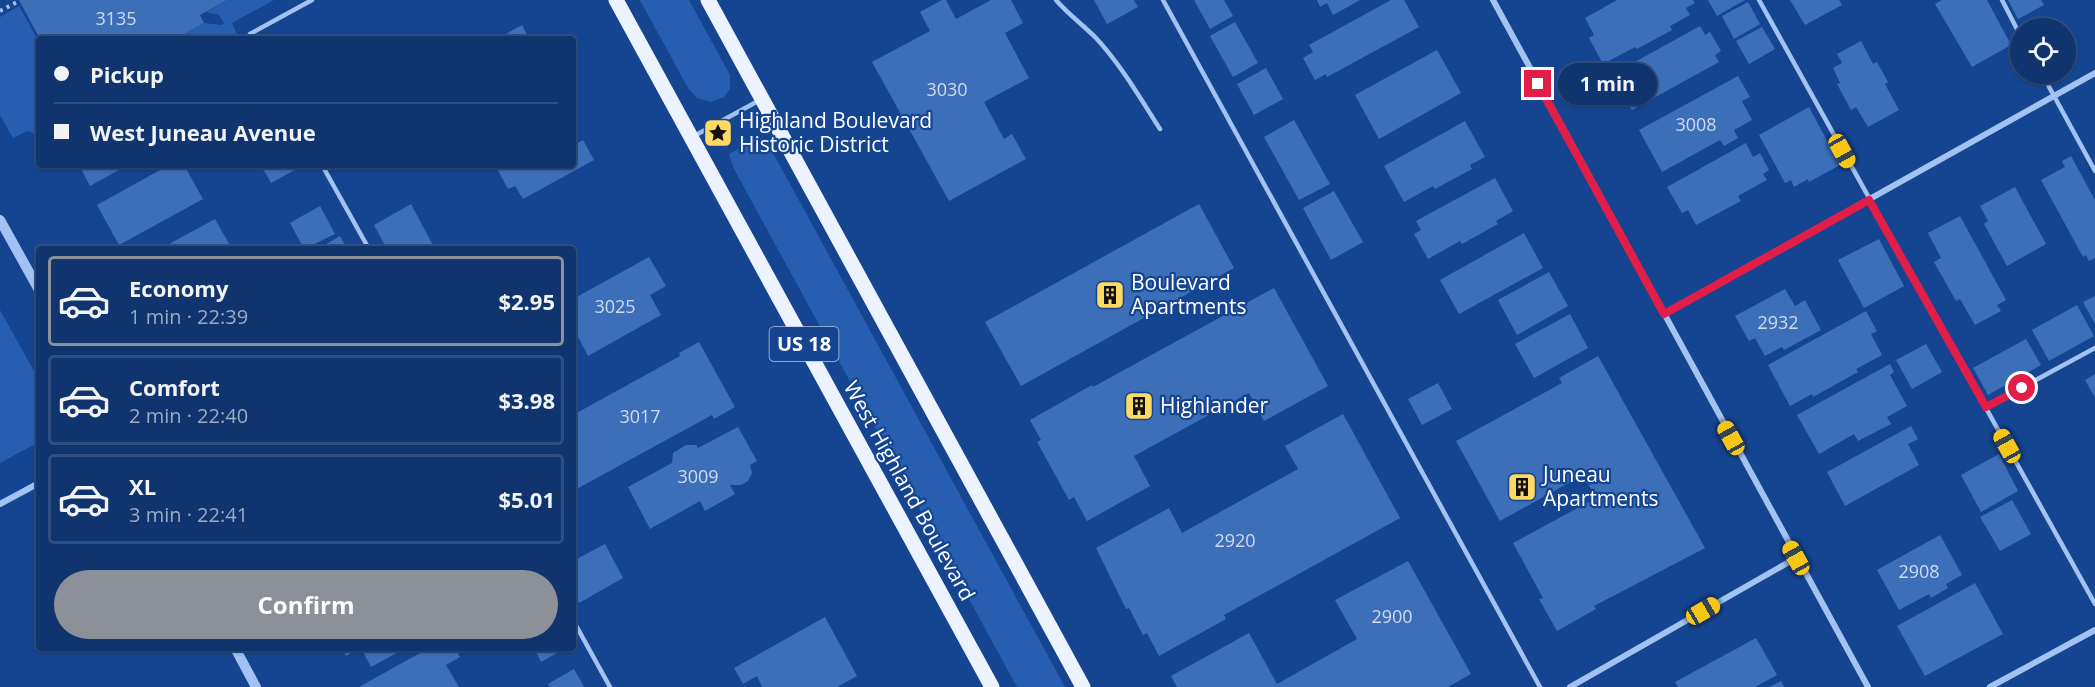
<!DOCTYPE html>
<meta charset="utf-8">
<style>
body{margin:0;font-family:"Open Sans",sans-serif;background:#1e3f75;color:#f1f3f6;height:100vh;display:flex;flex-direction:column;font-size:22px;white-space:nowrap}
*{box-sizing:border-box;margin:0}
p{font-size:20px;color:#9caac2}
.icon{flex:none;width:33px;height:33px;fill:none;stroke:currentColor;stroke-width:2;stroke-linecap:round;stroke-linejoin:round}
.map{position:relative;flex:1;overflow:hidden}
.panel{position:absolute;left:36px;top:246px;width:540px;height:405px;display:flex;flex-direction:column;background:#10346d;border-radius:6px;box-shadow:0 2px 4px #0004,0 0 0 2px #304f80}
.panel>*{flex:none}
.banner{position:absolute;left:36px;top:36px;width:540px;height:132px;border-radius:6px;box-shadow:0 2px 4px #0004,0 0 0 2px #304f80;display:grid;align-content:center;height:132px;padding:0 18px;background:#10346d}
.tools{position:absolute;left:2010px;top:18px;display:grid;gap:12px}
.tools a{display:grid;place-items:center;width:66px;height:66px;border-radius:50%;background:#10346d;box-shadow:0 2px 4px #0004,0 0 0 2px #304f80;font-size:30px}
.end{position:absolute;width:27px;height:27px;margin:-14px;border:8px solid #e11d48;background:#fff;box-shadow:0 0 0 3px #fff}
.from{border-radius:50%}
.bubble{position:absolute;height:42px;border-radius:21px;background:#10346d;box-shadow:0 2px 4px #0004,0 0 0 2px #304f80;font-size:20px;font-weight:700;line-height:42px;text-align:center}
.car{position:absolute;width:18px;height:36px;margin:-18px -9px;border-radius:8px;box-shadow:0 0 4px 2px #0007;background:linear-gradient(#f5c518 24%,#345 0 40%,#f5c518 0 76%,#345 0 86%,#f5c518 0)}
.banner b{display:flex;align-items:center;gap:21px;height:57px;font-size:22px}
.banner b+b{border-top:2px solid #304f80}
.banner i{width:15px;height:15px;background:#f1f3f6}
ul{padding:10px 0 0;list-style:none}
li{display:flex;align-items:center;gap:18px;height:90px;margin:0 12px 9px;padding:0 6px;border:3px solid #304f80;border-radius:6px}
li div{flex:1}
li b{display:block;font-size:22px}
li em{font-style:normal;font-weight:700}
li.current{border-color:#8c9099}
li>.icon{width:54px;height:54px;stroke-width:1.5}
.cta{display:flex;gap:12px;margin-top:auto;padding:12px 18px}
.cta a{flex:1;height:69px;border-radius:36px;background:#8c9099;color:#fff;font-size:24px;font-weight:700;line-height:69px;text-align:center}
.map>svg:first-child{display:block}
.green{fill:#275eb0}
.building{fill:#3d6fb9}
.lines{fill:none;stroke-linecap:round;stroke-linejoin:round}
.path{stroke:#a2c2f1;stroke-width:4;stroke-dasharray:3 4.5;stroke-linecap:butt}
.service{stroke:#a2c2f1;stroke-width:4.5}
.minor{stroke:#a2c2f1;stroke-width:6}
.tertiary{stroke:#a2c2f1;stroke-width:10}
.primary{stroke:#ecf3ff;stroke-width:15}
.route{stroke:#e11d48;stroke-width:8}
.labels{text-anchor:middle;stroke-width:4.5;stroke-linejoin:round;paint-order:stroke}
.number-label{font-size:18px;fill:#cedbee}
.shield{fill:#154591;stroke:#b9c7de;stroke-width:1.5}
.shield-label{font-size:20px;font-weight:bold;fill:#fff}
.poi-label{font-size:21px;fill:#fff;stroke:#154591;text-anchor:start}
.street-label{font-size:21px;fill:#fff;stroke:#154591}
</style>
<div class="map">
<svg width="2095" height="687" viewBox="0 0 2095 687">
<rect width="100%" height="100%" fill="#154591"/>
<path class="green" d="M227,0H274L232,23L238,36L232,39H175L204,23L221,25L224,23L219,15L206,12Z
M640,0H689L730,75V89L724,97L711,102L697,98L688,88Z
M19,6L39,42V135L27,131L13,138L0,115V17Z
M760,137L767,142L1065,687H1017L734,169L729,154Z
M0,310L39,380V442L0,463Z"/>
<path class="building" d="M19,0H227L200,15L204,23L175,39H40Z
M942,0H946L956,19L991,0H1011L1023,23L1005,33L1029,78L984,102L1004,139L1012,134L1026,159L949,201L872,62L930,31L920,12Z
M1094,0H1134L1138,7L1107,24Z
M1194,0H1224L1233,16L1210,29Z
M1317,0H1360L1333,15L1327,3L1320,7Z
M1391,0H1404L1419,27L1327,77L1326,74L1315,80L1303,58L1313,52L1309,45Z
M1617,0H1693L1695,3L1686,8L1690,15L1670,26L1672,30L1637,49L1635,47L1603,64L1589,38L1594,35L1585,18Z
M1708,0H1745L1717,16Z
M1790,0H1839L1842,5L1805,25Z
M1942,0H1987L2011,45L1972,67L1935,4Z
M2008,0H2041L2044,5L2018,19Z
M1748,2L1760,24L1734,39L1722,16Z
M1235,22L1258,63L1233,77L1210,36Z
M522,25L529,39H497Z
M1700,26L1705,35L1710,32L1721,51L1715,55L1719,62L1632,110L1613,74Z
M1762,27L1775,49L1749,64L1736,41Z
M1861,41L1873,64L1877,62L1888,82L1885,84L1899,110L1868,127L1856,107L1851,110L1837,84L1840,83L1833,68L1842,63L1837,54Z
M1437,50L1461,93L1379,139L1355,95Z
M1266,68L1283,99L1254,115L1237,84Z
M1738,76L1750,97L1742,101L1752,120L1734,130L1738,138L1724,146L1720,140L1662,172L1639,130Z
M1809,107L1840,165L1809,182L1808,179L1794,187L1791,180L1785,183L1759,135Z
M1294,120L1330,184L1299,200L1264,137Z
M1465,121L1485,157L1470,165L1472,169L1435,189L1433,186L1404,202L1384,166Z
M583,140L594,160L523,199L515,186L508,189L495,165H573V145Z
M1746,143L1753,157L1760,153L1769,170L1763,174L1767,180L1738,196L1741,201L1696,225L1688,210L1682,213L1667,187Z
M2071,156L2095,200V258L2089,261L2086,255L2083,257L2041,180L2065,167L2062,161Z
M79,165H128L90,186Z
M169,165H184L203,199L119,245L97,205Z
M261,165H299L300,167L271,183Z
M1495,178L1513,211L1496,221L1498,224L1462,244L1460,241L1428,259L1414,234L1421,230L1416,221Z
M2015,187L2046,244L2007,266L1984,224L1988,221L1980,206Z
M1334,191L1363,242L1331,260L1303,208Z
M411,204L435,249H387L374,225Z
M1199,204L1234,268L1021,386L985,322Z
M320,206L335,234L304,249L290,223Z
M1960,216L2006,300L1997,305L2001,311L1975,325L1960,299L1956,301L1934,262L1941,258L1928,233Z
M215,219L232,249H160Z
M1524,233L1543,268L1459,314L1440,280Z
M340,236L347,249H318Z
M1879,239L1904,286L1864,308L1838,260Z
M649,257L666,286L650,295L661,315L588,356L578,337L573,340V299Z
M1549,272L1568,306L1517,335L1498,300Z
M1274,288L1328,386L1264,421L1249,393L1134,456L1150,486L1087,521L1074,497L1069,500L1037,442L1041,440L1030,420L1092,385L1093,387Z
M1785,289L1795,306L1805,300L1821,330L1784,350L1782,347L1765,356L1755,338L1749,341L1735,316Z
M2095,296V324L2083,302Z
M2077,305L2094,336L2049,361L2032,330Z
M1866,311L1877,331L1871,334L1882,355L1856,369L1858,372L1813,397L1812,394L1790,406L1768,365Z
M1570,314L1588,348L1534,378L1515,344Z
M2026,339L2041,365L1988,395L1973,368Z
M699,342L735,407L714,419L712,415L573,491V415L680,356L679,353Z
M1926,344L1942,372L1912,389L1896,360Z
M1598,356L1705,548L1594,606L1596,609L1557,631L1539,599L1543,598L1513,543L1596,498L1583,475L1500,521L1456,441L1562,383L1559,378Z
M1890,364L1894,372L1890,375L1907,406L1887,417L1891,424L1858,441L1854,434L1819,454L1797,415Z
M2095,374V398L2085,380Z
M1438,383L1452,409L1422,425L1408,399Z
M1343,414L1400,518L1224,615L1226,619L1159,656L1147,633L1143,635L1129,608L1126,609L1096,548L1169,508L1182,533L1298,469L1285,446Z
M1911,426L1918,439L1908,444L1919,465L1845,506L1827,472Z
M738,427L757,461L750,465L752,473L748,481L741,485H730L735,494L705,511L700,501L650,529L628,487L672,463L673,453L686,445H696L698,448Z
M1999,454L2018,491L1981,512L1961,475Z
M2012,500L2031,534L2000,551L1980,517Z
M1940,535L1962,575L1946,584L1948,588L1931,598L1929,594L1899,610L1877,570Z
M605,544L623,578L579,603L573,591V561Z
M1408,561L1471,674L1448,687H1177L1171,676L1249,633L1277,684L1357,639L1335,600Z
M1975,583L2003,634L1925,676L1897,626Z
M825,617L857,676L837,687H762L757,676L743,684L734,668Z
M1756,638L1777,675L1755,687H1678L1675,682Z
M341,648H406L371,667L361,648L346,656Z
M429,648H455L460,657L446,665L459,687H359Z
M534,648H566L541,662Z
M574,669L584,687H550L548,684Z
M1781,681L1784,687H1769Z"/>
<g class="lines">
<path class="path" d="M0,11L19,1"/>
<path class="service" d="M1056,0C1068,14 1083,25 1096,38C1121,65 1140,98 1160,129
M1163,0L1540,687
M1759,0L2095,604
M2002,0L2020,35
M253,39L250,34L312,0
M2042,74L2095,171
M694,136L760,100
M322,165L369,249
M1986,407L2095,348
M573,620L610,687"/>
<path class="minor" d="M1493,0L1868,687
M1664,314L2095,73
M0,504L39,483
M1570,687L1796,558
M1990,687L2095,630"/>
<path class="tertiary" d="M0,220L39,290
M235,648L256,687"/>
<path class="primary" d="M616,0L992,687
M708,0L1083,687"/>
</g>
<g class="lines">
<path class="route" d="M1538,84L1664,314L1869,200L1986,407L2022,388"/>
</g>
<defs>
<g id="sight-square" transform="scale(1.5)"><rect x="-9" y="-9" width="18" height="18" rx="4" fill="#ffda62" stroke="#154591"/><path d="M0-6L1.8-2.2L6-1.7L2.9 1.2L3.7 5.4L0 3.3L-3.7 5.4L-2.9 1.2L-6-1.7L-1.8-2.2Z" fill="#111"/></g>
<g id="building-square" transform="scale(1.5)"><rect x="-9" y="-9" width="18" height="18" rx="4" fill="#ffda62" stroke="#154591"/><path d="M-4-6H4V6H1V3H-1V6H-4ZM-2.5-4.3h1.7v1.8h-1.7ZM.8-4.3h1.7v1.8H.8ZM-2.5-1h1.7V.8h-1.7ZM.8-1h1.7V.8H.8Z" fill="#111"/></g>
</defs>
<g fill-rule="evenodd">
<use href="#sight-square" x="718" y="133"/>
<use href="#building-square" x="1110" y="295"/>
<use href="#building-square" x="1139" y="406"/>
<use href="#building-square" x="1522" y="487"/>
</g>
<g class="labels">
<g class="number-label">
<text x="116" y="25">3135</text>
<text x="947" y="96">3030</text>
<text x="1696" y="131">3008</text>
<text x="615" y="313">3025</text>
<text x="1778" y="329">2932</text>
<text x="640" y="423">3017</text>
<text x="698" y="483">3009</text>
<text x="1235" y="547">2920</text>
<text x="1919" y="578">2908</text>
<text x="1392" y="623">2900</text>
</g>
<rect class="shield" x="769.5" y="327" width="69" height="34" rx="4.5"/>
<g class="shield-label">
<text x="804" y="351">US 18</text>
</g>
<g class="poi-label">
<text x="739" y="128">Highland Boulevard<tspan x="739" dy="24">Historic District</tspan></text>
<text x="1131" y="290">Boulevard<tspan x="1131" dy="24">Apartments</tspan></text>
<text x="1160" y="413">Highlander</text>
<text x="1543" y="482">Juneau<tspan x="1543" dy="24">Apartments</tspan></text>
</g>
<g class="street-label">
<text transform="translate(909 491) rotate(61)" y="7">West Highland Boulevard</text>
</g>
</g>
</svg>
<div class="tools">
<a><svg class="icon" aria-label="locate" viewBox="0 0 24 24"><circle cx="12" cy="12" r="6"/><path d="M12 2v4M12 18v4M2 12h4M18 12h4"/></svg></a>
</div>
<i class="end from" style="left:2022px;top:388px"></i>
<i class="end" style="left:1538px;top:84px"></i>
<div class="bubble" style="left:1558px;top:63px;width:99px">1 min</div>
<i class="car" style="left:1842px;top:151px;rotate:151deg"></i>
<i class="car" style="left:1731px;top:438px;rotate:331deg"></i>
<i class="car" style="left:2007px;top:446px;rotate:331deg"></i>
<i class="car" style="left:1796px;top:558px;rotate:331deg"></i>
<i class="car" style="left:1703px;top:611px;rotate:60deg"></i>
<div class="banner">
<b><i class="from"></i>Pickup</b>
<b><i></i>West Juneau Avenue</b>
</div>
<section class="panel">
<ul>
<li class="current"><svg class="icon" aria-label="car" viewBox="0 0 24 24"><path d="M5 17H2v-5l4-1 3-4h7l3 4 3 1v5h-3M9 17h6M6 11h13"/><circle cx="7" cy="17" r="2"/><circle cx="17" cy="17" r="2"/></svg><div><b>Economy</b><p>1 min · 22:39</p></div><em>$2.95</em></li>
<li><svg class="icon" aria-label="car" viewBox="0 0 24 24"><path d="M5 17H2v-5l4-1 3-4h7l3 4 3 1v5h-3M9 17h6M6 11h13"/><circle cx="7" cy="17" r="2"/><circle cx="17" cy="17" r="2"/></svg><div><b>Comfort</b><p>2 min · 22:40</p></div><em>$3.98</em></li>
<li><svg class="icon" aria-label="car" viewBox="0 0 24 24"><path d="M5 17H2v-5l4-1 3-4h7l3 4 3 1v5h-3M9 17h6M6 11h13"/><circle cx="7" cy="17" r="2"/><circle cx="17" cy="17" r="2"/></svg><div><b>XL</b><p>3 min · 22:41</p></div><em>$5.01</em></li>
</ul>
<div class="cta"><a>Confirm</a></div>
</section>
</div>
